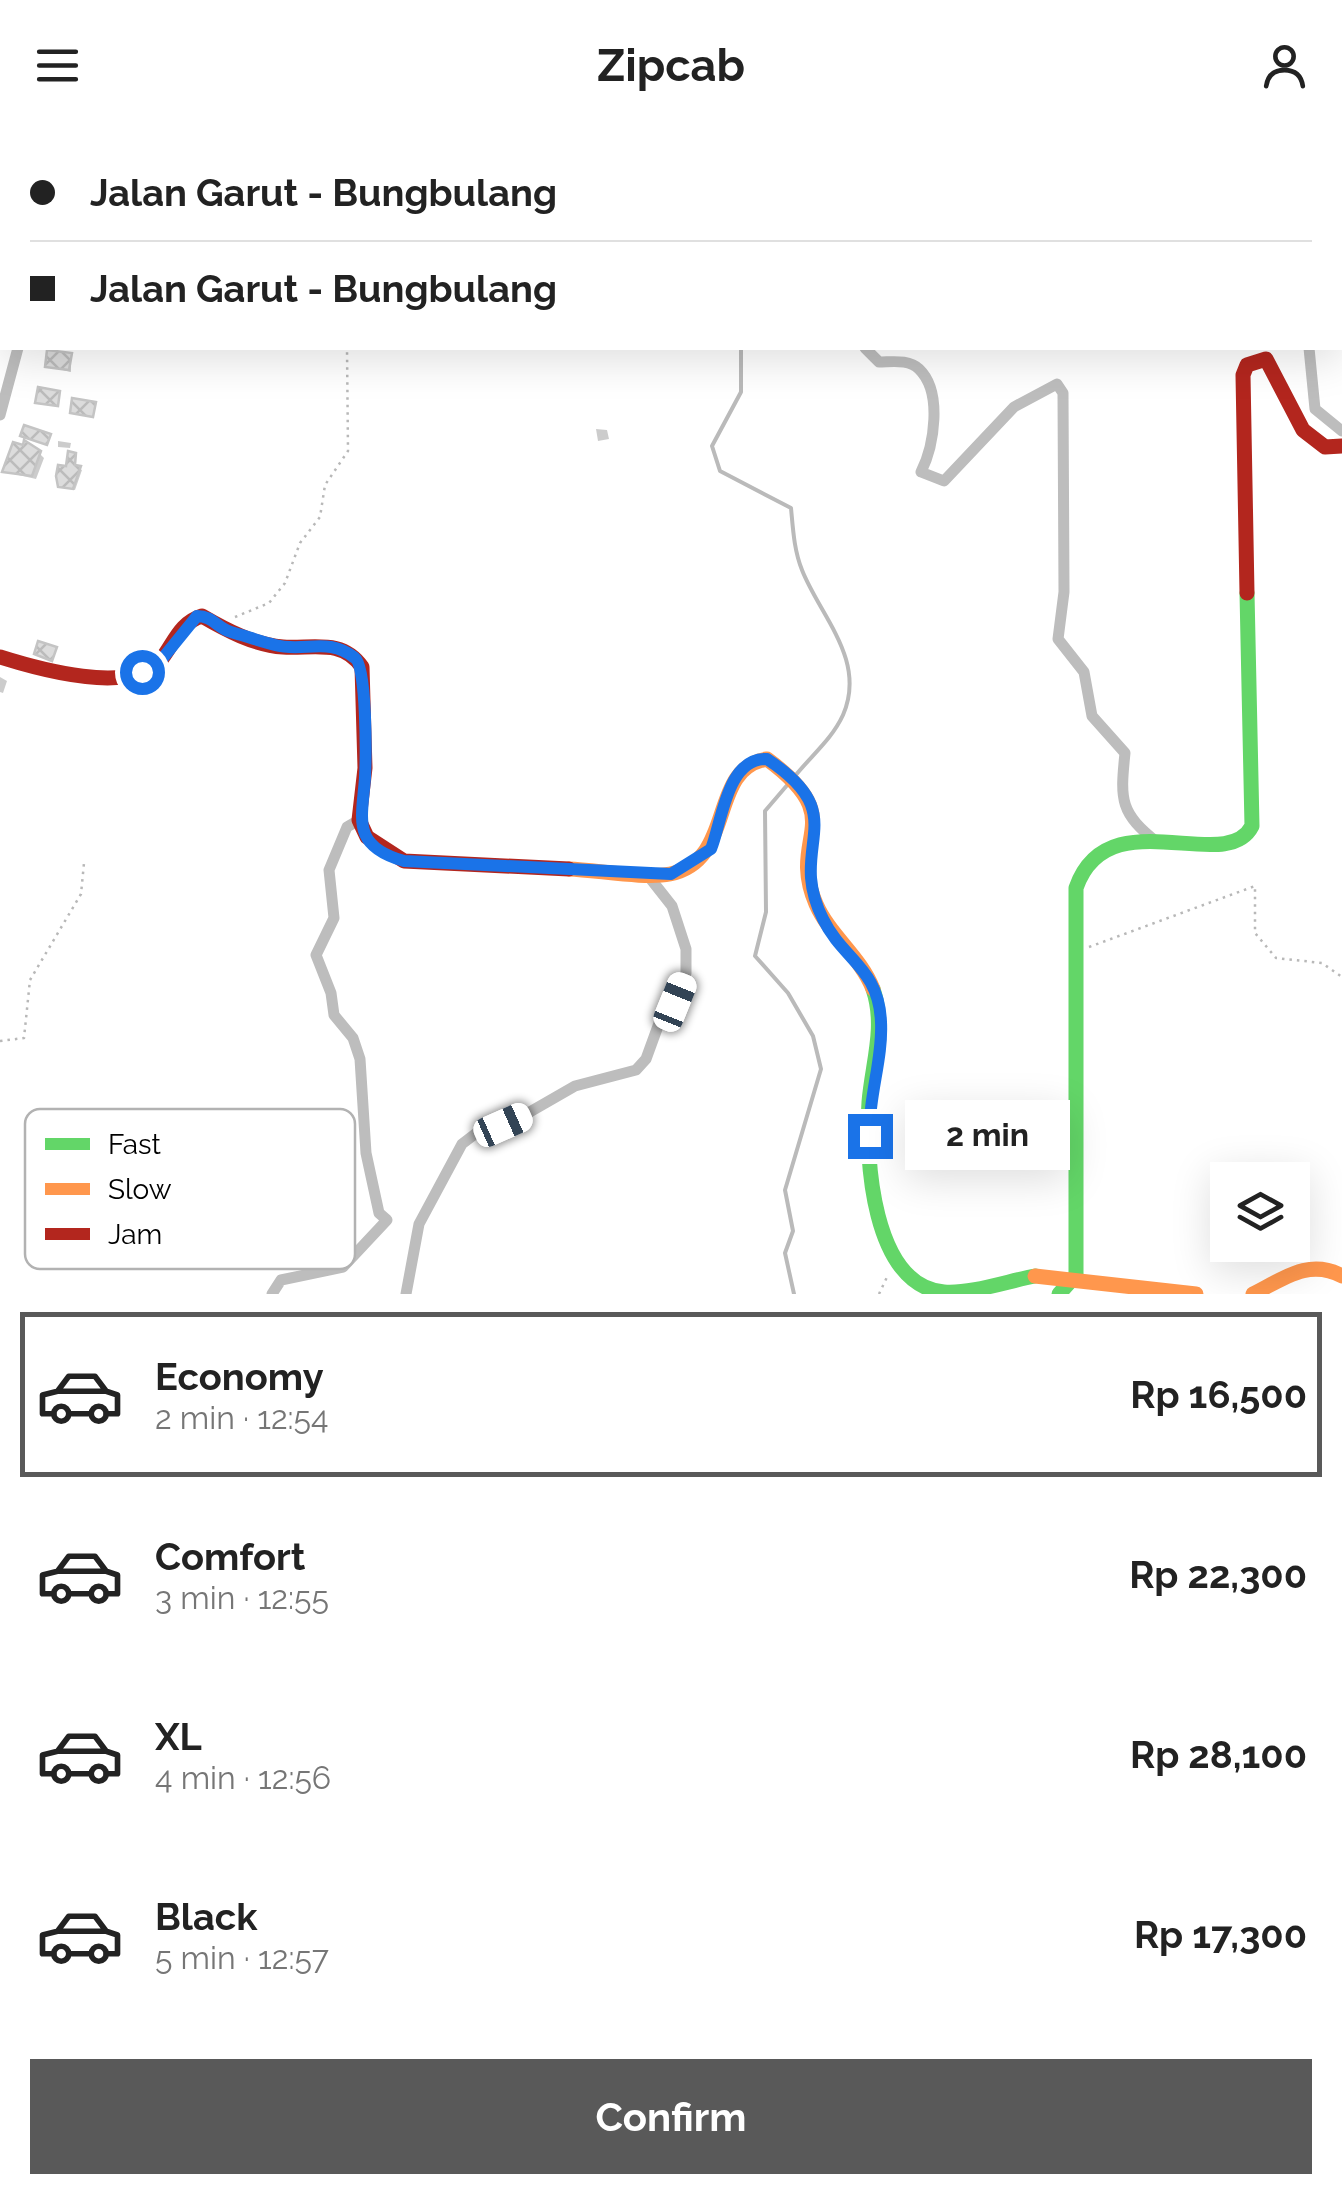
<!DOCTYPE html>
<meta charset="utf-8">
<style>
body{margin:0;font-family:Raleway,sans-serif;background:#f6f6f6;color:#222;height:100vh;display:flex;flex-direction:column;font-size:38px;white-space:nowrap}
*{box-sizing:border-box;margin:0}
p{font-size:32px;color:#767676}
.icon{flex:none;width:55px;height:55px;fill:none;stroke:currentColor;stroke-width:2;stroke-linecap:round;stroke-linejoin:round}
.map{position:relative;height:1164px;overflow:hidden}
.sheet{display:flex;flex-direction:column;background:#fff;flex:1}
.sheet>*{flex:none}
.guide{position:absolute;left:0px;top:0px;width:1342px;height:220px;box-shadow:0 10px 40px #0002;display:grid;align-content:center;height:220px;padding:0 30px;background:#fff}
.controls{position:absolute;left:1210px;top:1032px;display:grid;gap:20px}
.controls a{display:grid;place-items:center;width:100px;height:100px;border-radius:0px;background:#fff;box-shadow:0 10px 40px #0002;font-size:50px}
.end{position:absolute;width:45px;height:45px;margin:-22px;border:12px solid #1a73e8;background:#fff;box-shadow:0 0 0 5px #fff}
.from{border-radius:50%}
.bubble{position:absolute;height:70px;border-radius:0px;background:#fff;box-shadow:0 10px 40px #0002;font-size:32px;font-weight:700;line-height:70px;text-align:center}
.car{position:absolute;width:30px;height:60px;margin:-30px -15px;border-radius:12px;box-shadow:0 0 8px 2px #0007;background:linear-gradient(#fff 24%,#345 0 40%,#fff 0 76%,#345 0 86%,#fff 0)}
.guide b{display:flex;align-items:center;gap:35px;height:95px;font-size:38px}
.guide b+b{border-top:2px solid #e0e0e0}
.guide i{width:25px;height:25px;background:#222}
ul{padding:18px 0 0;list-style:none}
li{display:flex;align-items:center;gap:30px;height:165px;margin:0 20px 15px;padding:0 10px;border:5px solid transparent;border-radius:0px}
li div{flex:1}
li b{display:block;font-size:38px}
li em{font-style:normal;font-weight:700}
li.active{border-color:#595959}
li>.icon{width:90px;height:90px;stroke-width:1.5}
.button{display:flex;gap:20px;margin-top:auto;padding:20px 30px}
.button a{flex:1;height:115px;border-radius:0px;background:#595959;color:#fff;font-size:40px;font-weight:700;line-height:115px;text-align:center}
header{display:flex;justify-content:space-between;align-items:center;height:130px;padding:0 30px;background:#fff;font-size:45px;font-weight:700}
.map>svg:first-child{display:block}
.shadow{fill:#0003}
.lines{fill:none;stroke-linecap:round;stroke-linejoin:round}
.stream{stroke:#bababa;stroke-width:4}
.building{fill:url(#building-cross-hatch);stroke:#c4c4c4;stroke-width:2.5}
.path{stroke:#b8b8b8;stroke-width:2.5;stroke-dasharray:2.5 5;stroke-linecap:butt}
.street{stroke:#bdbdbd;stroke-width:11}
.fast{stroke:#63d668;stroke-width:15}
.slow{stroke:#ff974d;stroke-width:15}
.jam{stroke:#b3261e;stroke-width:15}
.route{stroke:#1a73e8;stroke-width:12}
.key{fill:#fff;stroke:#b2b2b2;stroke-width:2.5}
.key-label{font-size:28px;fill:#000}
</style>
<header><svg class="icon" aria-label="menu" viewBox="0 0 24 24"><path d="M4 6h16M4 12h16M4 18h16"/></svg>Zipcab<svg class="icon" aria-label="person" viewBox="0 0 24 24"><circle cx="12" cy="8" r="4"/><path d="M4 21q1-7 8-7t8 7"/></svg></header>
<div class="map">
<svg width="1342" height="1164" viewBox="0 0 1342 1164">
<defs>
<pattern id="building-cross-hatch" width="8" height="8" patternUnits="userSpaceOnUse" patternTransform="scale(2.5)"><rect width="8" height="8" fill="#dcdcdc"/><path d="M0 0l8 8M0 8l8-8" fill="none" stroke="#bbb"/></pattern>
</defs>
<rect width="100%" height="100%" fill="#fff"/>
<path class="shadow" d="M0,144H2V167H0Z
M71,226V242L47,236Z
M596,299L607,300L609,309L598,311Z
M58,311L71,313L70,318L58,317Z
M39,323L44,328L36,349L5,342Z
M75,325L76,337L82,340L75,360L64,358Z
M0,547L7,551L3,563L0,562Z"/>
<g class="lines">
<path class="stream" d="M761,2L762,0
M741,218V262L712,316L720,341L791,378C793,399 794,420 802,440C820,486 867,530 843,585C832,609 812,625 795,646
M789,653L765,681L766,782L755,826L788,863L813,906L821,939L785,1060L793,1101L785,1123L794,1164"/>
</g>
<path class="building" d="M47,220L72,223L69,240L45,237Z
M38,257L60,261L58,276L35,273Z
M72,268L96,272L93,287L70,283Z
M24,295L51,304L47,315L20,306Z
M24,310L41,321L32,346L2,342L13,312L23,315Z
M68,321L76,323L75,335L81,336L73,359L58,357L56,346L58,335L66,336Z
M38,511L57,517L52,531L34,524Z"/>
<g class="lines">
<path class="path" d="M235,487L269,473L285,453L300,413L320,387L325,355L348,321L347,218
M1089,817L1255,756V803L1276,828L1322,833L1342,847
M0,911L24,908L30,850L81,764L84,733
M879,1164L887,1147"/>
<path class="street" d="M2,0V8
M72,2L73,0
M1210,2V0
M0,177L2,178
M865,218L879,232C892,232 909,229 919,239C943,262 934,316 921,342L944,351L1014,277L1057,254L1063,263L1064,462L1058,509L1084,542L1092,586L1125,623C1120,671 1120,683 1158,713
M1309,218L1315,279L1342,301
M0,285L18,218
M272,1164L281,1150L343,1137L387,1090L379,1083L366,1023L360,929L353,908L334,885L331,863L316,825L334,788L329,740L347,697L359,690
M406,1164L419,1094L462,1014L479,1001L528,983L575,956L636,940L646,929L662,885L675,872L686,843V819L672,776L646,743"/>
<path class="fast" d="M873,859C886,897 872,934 869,972C865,1027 872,1156 944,1162C971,1164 1008,1151 1035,1146
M1059,1164L1076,1145V758C1108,667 1226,747 1252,696L1247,463"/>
<path class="slow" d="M569,739C597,740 644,749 670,744C737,730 707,639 767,629C852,692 786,704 816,774C830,806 860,826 873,859
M1035,1146L1196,1164
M1253,1164C1283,1149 1309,1128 1342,1146"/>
<path class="jam" d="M1247,463L1243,245L1247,235L1266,229L1303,300L1325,317L1342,316
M0,527C38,539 129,565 160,531C174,514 179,493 202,486C226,500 254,515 283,517C312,519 342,508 362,537L365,638L359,690L367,707L404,731L569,739"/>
</g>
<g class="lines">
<path class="route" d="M142,542L158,534L197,486C213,486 217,498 231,502C245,506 260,511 275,515C304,523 328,506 355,528C367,537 366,628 365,648C362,689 351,716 404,731L671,744L711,719C722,692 727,627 767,629C856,688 785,714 823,789C843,830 879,838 881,892C883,930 868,967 870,1006"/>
</g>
<rect x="25" y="979" width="330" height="160" rx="15" class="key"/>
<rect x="45" y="1008" width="45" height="12" fill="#63d668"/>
<rect x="45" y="1053" width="45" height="12" fill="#ff974d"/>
<rect x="45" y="1098" width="45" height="12" fill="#b3261e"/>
<g class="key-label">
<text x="108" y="1024">Fast</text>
<text x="108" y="1069">Slow</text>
<text x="108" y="1114">Jam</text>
</g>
</svg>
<div class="controls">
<a><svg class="icon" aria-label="layers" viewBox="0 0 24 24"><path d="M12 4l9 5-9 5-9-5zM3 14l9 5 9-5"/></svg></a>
</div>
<i class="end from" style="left:142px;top:542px"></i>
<i class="end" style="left:870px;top:1006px"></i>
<div class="bubble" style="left:905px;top:970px;width:165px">2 min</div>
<i class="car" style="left:675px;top:872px;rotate:22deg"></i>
<i class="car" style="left:503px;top:995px;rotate:66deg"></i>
<div class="guide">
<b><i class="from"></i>Jalan Garut - Bungbulang</b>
<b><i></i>Jalan Garut - Bungbulang</b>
</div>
</div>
<section class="sheet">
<ul>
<li class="active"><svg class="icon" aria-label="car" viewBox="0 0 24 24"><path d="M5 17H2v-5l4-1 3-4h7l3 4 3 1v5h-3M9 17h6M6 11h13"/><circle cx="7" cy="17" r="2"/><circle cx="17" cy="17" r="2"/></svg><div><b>Economy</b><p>2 min · 12:54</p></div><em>Rp 16,500</em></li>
<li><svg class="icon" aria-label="car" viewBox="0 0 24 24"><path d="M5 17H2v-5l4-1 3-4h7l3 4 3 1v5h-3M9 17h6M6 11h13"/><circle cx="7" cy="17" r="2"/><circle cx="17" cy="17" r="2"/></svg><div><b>Comfort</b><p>3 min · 12:55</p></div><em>Rp 22,300</em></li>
<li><svg class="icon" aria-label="car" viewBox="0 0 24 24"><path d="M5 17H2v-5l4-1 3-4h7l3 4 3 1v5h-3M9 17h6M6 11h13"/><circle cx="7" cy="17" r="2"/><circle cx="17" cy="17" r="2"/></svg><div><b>XL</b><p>4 min · 12:56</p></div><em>Rp 28,100</em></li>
<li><svg class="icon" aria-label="car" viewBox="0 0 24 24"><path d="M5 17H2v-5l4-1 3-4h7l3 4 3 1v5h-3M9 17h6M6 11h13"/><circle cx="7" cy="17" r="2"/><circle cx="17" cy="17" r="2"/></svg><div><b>Black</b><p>5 min · 12:57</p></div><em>Rp 17,300</em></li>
</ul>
<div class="button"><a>Confirm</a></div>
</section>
